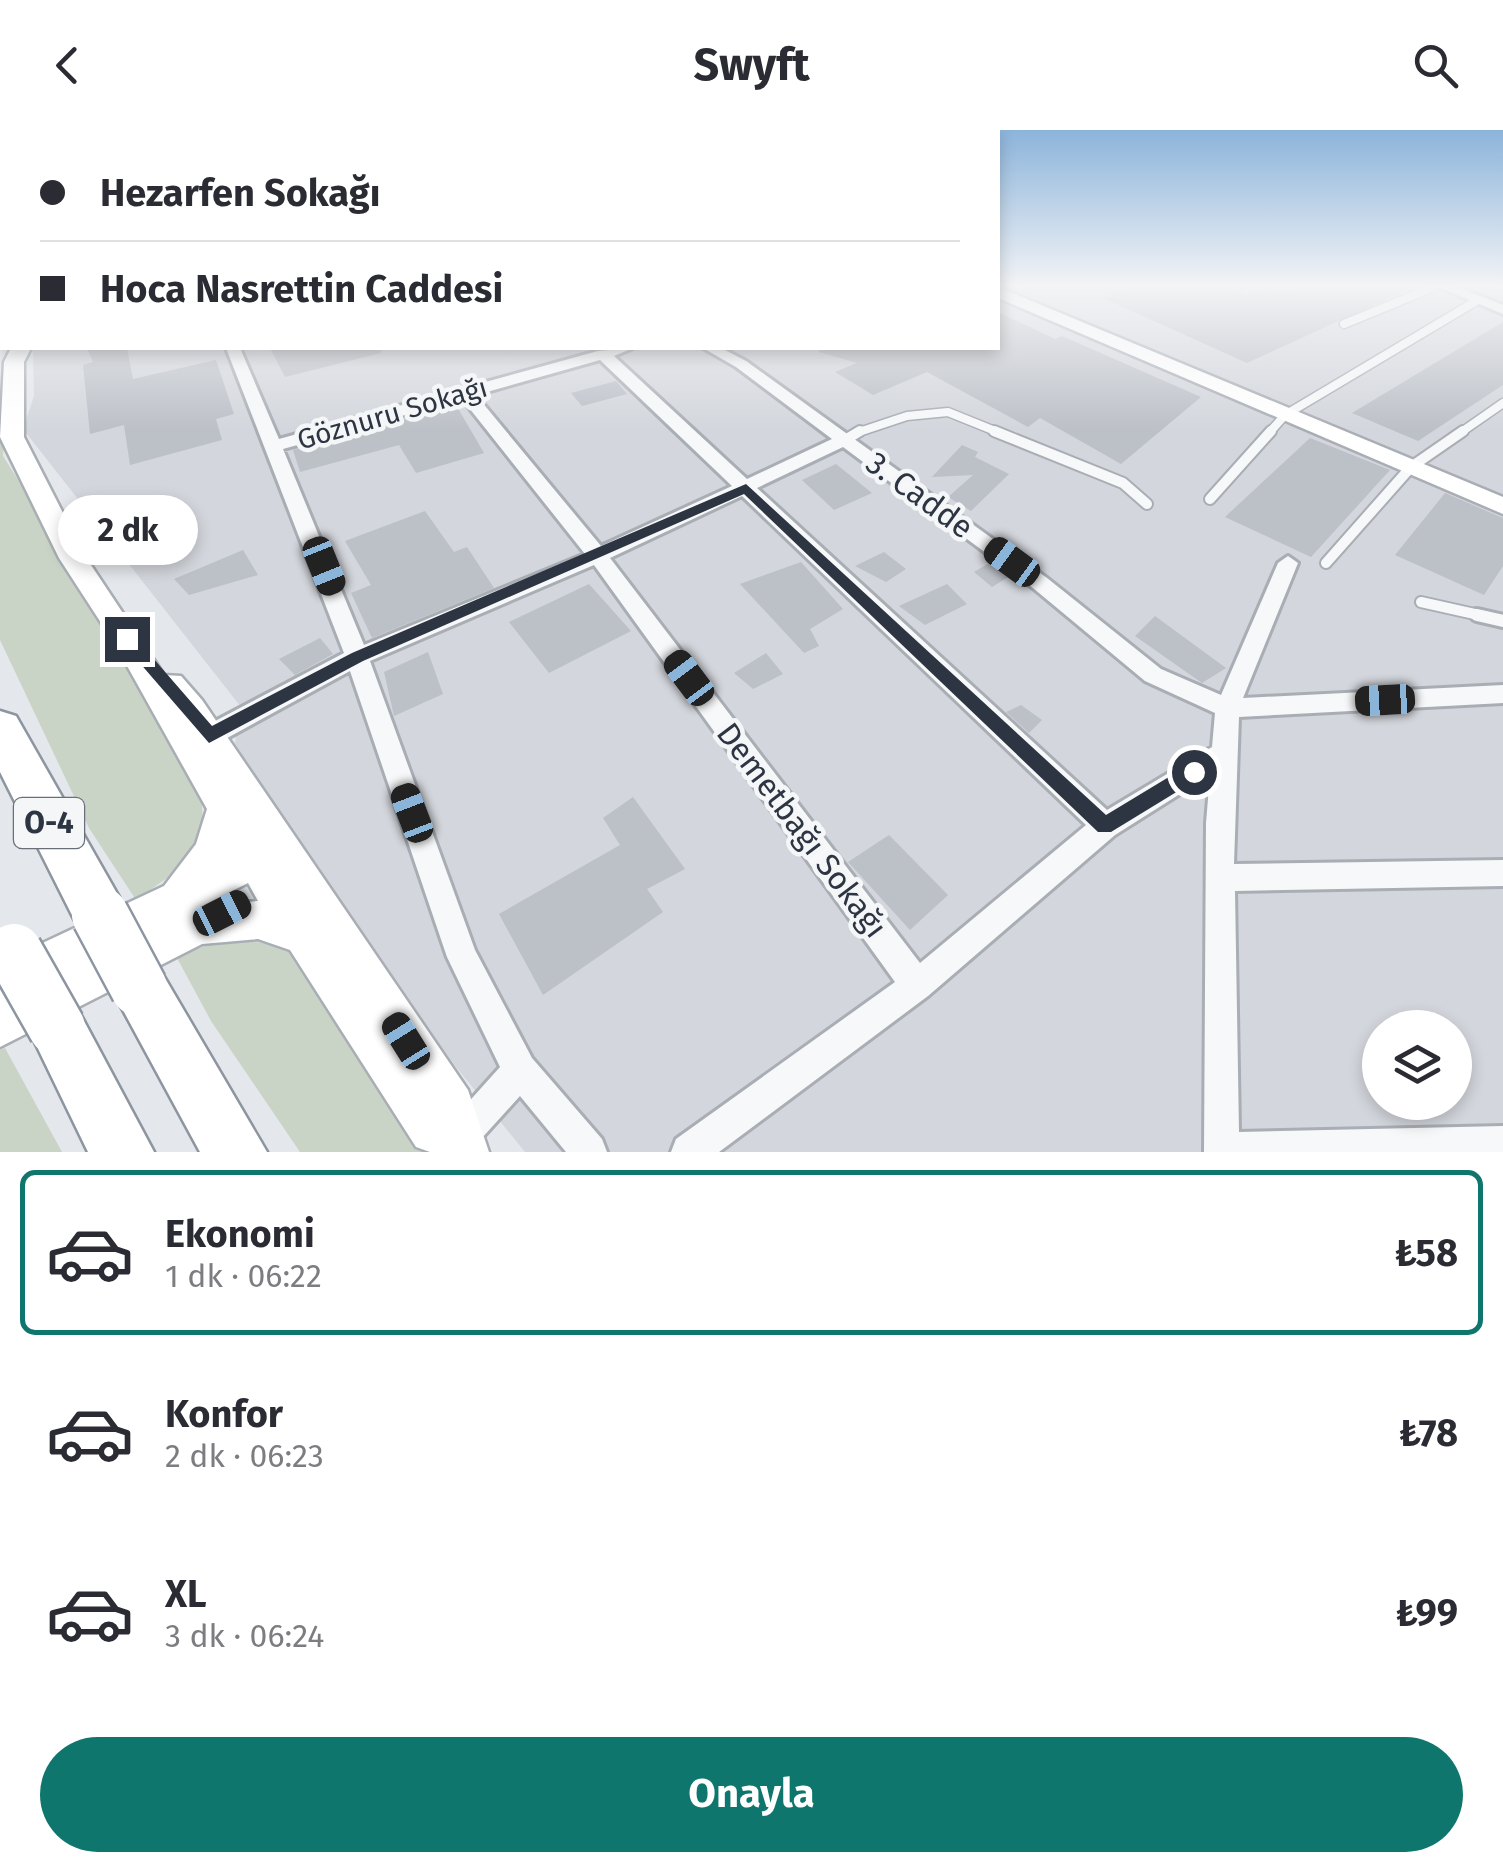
<!DOCTYPE html>
<html lang="tr">
<meta charset="utf-8">
<style>
body{margin:0;font-family:"Fira Sans",sans-serif;background:#f2f2f3;color:#2b2b33;height:100vh;display:flex;flex-direction:column;font-size:38px;white-space:nowrap}
*{box-sizing:border-box;margin:0}
p{font-size:32px;color:#7c7c81}
.icon{flex:none;width:55px;height:55px;fill:none;stroke:currentColor;stroke-width:2;stroke-linecap:round;stroke-linejoin:round}
.map{position:relative;height:1022px;overflow:hidden}
.details{display:flex;flex-direction:column;background:#fff;flex:1}
.details>*{flex:none}
.hud{position:absolute;left:0px;top:0px;width:1000px;height:220px;box-shadow:0 5px 15px #0003;display:grid;align-content:center;height:220px;padding:0 40px;background:#fff}
.controls{position:absolute;left:1362px;top:880px;display:grid;gap:20px}
.controls a{display:grid;place-items:center;width:110px;height:110px;border-radius:50%;background:#fff;box-shadow:0 5px 15px #0003;font-size:50px}
.end{position:absolute;width:45px;height:45px;margin:-22px;border:12px solid #2d3542;background:#fff;box-shadow:0 0 0 5px #fff}
.from{border-radius:50%}
.bubble{position:absolute;height:70px;border-radius:35px;background:#fff;box-shadow:0 5px 15px #0003;font-size:32px;font-weight:700;line-height:70px;text-align:center}
.car{position:absolute;width:30px;height:60px;margin:-30px -15px;border-radius:12px;box-shadow:0 0 8px 2px #0007;background:linear-gradient(#222 24%,#8ab4d8 0 40%,#222 0 76%,#8ab4d8 0 86%,#222 0)}
.hud b{display:flex;align-items:center;gap:35px;height:95px;font-size:38px}
.hud b+b{border-top:2px solid #e1e1e2}
.hud i{width:25px;height:25px;background:#2b2b33}
ul{padding:18px 0 0;list-style:none}
li{display:flex;align-items:center;gap:30px;height:165px;margin:0 20px 15px;padding:0 20px;border:5px solid transparent;border-radius:15px}
li div{flex:1}
li b{display:block;font-size:38px}
li em{font-style:normal;font-weight:700}
li.active{border-color:#0f766e}
li>.icon{width:90px;height:90px;stroke-width:1.5}
.action{display:flex;gap:20px;margin-top:auto;padding:20px 40px}
.action a{flex:1;height:115px;border-radius:60px;background:#0f766e;color:#fff;font-size:40px;font-weight:700;line-height:115px;text-align:center}
header{display:flex;justify-content:space-between;align-items:center;height:130px;padding:0 40px;background:#fff;font-size:45px;font-weight:700}
.map>svg:first-child{display:block}
.built{fill:#d3d6dc;fill-rule:evenodd}
.green{fill:#cad4c6}
.building{fill:#bcc0c7}
.lines{fill:none;stroke-linecap:round;stroke-linejoin:round}
.lane-far2-casing{stroke:#a9aeb5;stroke-width:11}
.lane-far1-casing{stroke:#a9aeb5;stroke-width:14}
.lane-casing{stroke:#a9aeb5;stroke-width:18}
.street-casing{stroke:#a9aeb5;stroke-width:6}
.secondary-casing{stroke:#a9aeb5;stroke-width:5}
.highway-casing{stroke:#8d95a0;stroke-width:5}
.lane-far2{stroke:#f7f8f9;stroke-width:8}
.lane-far1{stroke:#f7f8f9;stroke-width:10}
.lane{stroke:#f7f8f9;stroke-width:12}
.street{fill:#f7f8f9;fill-rule:evenodd}
.secondary{fill:#fff;fill-rule:evenodd}
.highway{fill:#fff;fill-rule:evenodd}
.highway-bridge-casing{stroke:#8d95a0;stroke-width:61;stroke-linecap:butt}
.highway-bridge{stroke:#fff;stroke-width:56}
.route{fill:#2d3542}
.labels{text-anchor:middle;stroke-width:9;stroke-linejoin:round;paint-order:stroke}
.far-street-label{font-size:28px;fill:#2d3542;stroke:#f4f6f8}
.shield{fill:#f4f6f8;stroke:#696f79;stroke-width:2.5}
.shield-label{font-size:30px;font-weight:bold;fill:#2d3542}
.street-label{font-size:32px;fill:#2d3542;stroke:#f4f6f8}
</style>
<header><svg class="icon" aria-label="back" viewBox="0 0 24 24"><path d="M15 5l-7 7 7 7"/></svg>Swyft<svg class="icon" aria-label="search" viewBox="0 0 24 24"><circle cx="10" cy="10" r="6"/><path d="M15 15l6 6"/></svg></header>
<div class="map">
<svg width="1503" height="1022" viewBox="0 0 1503 1022">
<rect width="100%" height="100%" fill="#e4e7eb"/>
<path class="built" d="M998,157H1503V1022H525L456,937L290,710L235,613L241,577L23,299L34,266L33,218H998ZM1380,898H1455V972H1380Z"/>
<path class="green" d="M8,253L3,326L114,501L201,660L204,709L181,738L136,770L89,698L0,510V258Z
M220,811L287,813L430,1022H300L211,891L176,826Z
M5,918L62,1022H0V920Z"/>
<path class="building" d="M1130,157H1227L1246,165L1268,157L1285,162L1297,157H1413L1247,233L1103,168Z
M998,182L1055,209L1062,206L1201,267L1121,334L1040,288L1028,297L927,242L873,265L835,242L857,233L819,222L820,218H998Z
M1503,192V255L1418,311L1352,283Z
M87,218H127L133,249L216,230L234,284L216,289L222,310L130,335L124,295L90,304L83,235L93,232Z
M270,218H381V223L285,247Z
M616,251L627,264L582,276L571,263Z
M456,275L484,323L416,343L399,315L300,342L293,320Z
M1310,308L1390,340L1311,427L1225,387Z
M962,315L978,322L975,327L1009,344L971,381L948,367L973,345L932,347Z
M836,334L872,363L834,380L802,350Z
M1445,363L1503,388V436L1484,465L1395,425Z
M425,381L454,422L467,417L494,458L372,508L351,463L371,455L345,411Z
M243,420L258,445L189,465L174,449Z
M884,422L906,439L886,452L855,436Z
M801,432L843,479L810,499L819,516L804,523L740,454Z
M991,432L1010,446L992,457L974,442Z
M589,454L631,501L549,543L509,492Z
M947,454L967,474L925,495L899,476Z
M1155,486L1226,538L1202,553L1135,506Z
M320,508L333,524L295,545L279,529Z
M428,522L443,564L394,586L384,542Z
M766,523L783,544L753,559L734,543Z
M1021,575L1042,590L1029,603L1006,582Z
M633,667L685,739L647,759L663,782L543,865L499,784L620,715L603,688Z
M889,705L948,765L910,800L848,732Z"/>
<g class="lines">
<g class="lane-far2-casing">
<path id="lane-far2" d="M1344,194L1434,157
M856,303L907,286L948,282L1000,303
M1269,303L1285,285L1478,170
M1460,303L1503,273"/>
</g>
<g class="lane-far1-casing">
<path id="lane-far1" d="M994,301L1123,353L1147,374
M845,310L860,301
M1210,369L1271,301
M1326,433L1411,337L1463,301
M1421,472L1488,487"/>
</g>
<g class="lane-casing">
<path id="lane" d="M1477,485L1503,491"/>
</g>
<g class="street-casing">
<path id="street" d="M1439,157H1458L1503,175V184Z
M226,218H240L279,309L598,221L633,218L614,226L747,349L832,309L736,237L703,218H721L746,231L1047,448L1161,539L1221,565L1278,433L1288,426L1298,433L1243,568L1503,555V573L1239,587L1234,734L1503,730V756L1235,761L1239,1002L1503,996V1022H1204L1206,693L1210,645L1115,705L928,866L719,1022H671L676,1009L895,852L594,435L370,531L475,820L532,928L602,1009L607,1022H566L520,966L471,1020H447L441,1008L447,996L500,937L447,827L350,541L218,613L209,616L200,613L197,606L200,599L344,523ZM600,230L732,356L601,416L476,265ZM462,269L585,424L364,515L283,319ZM843,317L1033,458L1145,551L1215,583L1212,617L1107,680L757,358ZM742,366L1086,695L920,833L610,428Z"/>
</g>
<g class="secondary-casing">
<path id="secondary" d="M998,157L1503,367V384L998,168Z
M11,218H31L24,232V307L85,426L164,545L181,546L202,570L468,960L489,1022H430L416,1017L290,820L258,809L202,814L0,917V833L164,756L196,714L207,679L116,516L59,428L0,307L4,232ZM248,753L258,771L204,775Z"/>
</g>
<g class="highway-casing">
<path id="highway" d="M0,581L16,586L119,767L126,785L119,803L100,810L81,803L0,642Z
M139,830L159,838L267,1022H200L111,858L119,838Z
M57,869L77,878L154,1022H88L28,898L37,878Z"/>
</g>
<use href="#lane-far2" class="lane-far2"/>
<use href="#lane-far1" class="lane-far1"/>
<use href="#lane" class="lane"/>
<use href="#street" class="street"/>
<use href="#secondary" class="secondary"/>
<use href="#highway" class="highway"/>
<g class="highway-bridge-casing">
<path id="highway-bridge" d="M100,785L139,858
M14,822L57,898"/>
</g>
<use href="#highway-bridge" class="highway-bridge"/>
</g>
<linearGradient id="sky" x2="0" y2="1"><stop stop-color="#8cb4db"/><stop offset="0.52" stop-color="#f3f4f6"/><stop offset="1" stop-color="#f3f4f6" stop-opacity="0"/></linearGradient>
<rect width="1503" height="300" fill="url(#sky)"/>
<path class="route" d="M746,354L1106,685L1187,636H1201V647L1111,702H1098L744,364L363,531L209,613L119,509L133,505L212,596L352,523Z"/>
<g class="labels">
<g class="far-street-label">
<text transform="translate(392 283) rotate(-16)" y="10">Göznuru Sokağı</text>
</g>
<rect class="shield" x="14" y="668" width="70" height="50" rx="8"/>
<g class="shield-label">
<text x="49" y="703">O-4</text>
</g>
<g class="street-label">
<text transform="translate(920 365) rotate(36)" y="11">3. Cadde</text>
<text transform="translate(802 700) rotate(53)" y="11">Demetbağı Sokağı</text>
</g>
</g>
</svg>
<div class="controls">
<a><svg class="icon" aria-label="layers" viewBox="0 0 24 24"><path d="M12 4l9 5-9 5-9-5zM3 14l9 5 9-5"/></svg></a>
</div>
<i class="end from" style="left:1194px;top:642px"></i>
<i class="end" style="left:127px;top:509px"></i>
<div class="bubble" style="left:58px;top:365px;width:140px">2 dk</div>
<i class="car" style="left:1012px;top:432px;rotate:306deg"></i>
<i class="car" style="left:324px;top:436px;rotate:158deg"></i>
<i class="car" style="left:689px;top:548px;rotate:323deg"></i>
<i class="car" style="left:1385px;top:570px;rotate:267deg"></i>
<i class="car" style="left:412px;top:683px;rotate:339deg"></i>
<i class="car" style="left:222px;top:783px;rotate:63deg"></i>
<i class="car" style="left:406px;top:911px;rotate:328deg"></i>
<div class="hud">
<b><i class="from"></i>Hezarfen Sokağı</b>
<b><i></i>Hoca Nasrettin Caddesi</b>
</div>
</div>
<section class="details">
<ul>
<li class="active"><svg class="icon" aria-label="car" viewBox="0 0 24 24"><path d="M5 17H2v-5l4-1 3-4h7l3 4 3 1v5h-3M9 17h6M6 11h13"/><circle cx="7" cy="17" r="2"/><circle cx="17" cy="17" r="2"/></svg><div><b>Ekonomi</b><p>1 dk · 06:22</p></div><em>₺58</em></li>
<li><svg class="icon" aria-label="car" viewBox="0 0 24 24"><path d="M5 17H2v-5l4-1 3-4h7l3 4 3 1v5h-3M9 17h6M6 11h13"/><circle cx="7" cy="17" r="2"/><circle cx="17" cy="17" r="2"/></svg><div><b>Konfor</b><p>2 dk · 06:23</p></div><em>₺78</em></li>
<li><svg class="icon" aria-label="car" viewBox="0 0 24 24"><path d="M5 17H2v-5l4-1 3-4h7l3 4 3 1v5h-3M9 17h6M6 11h13"/><circle cx="7" cy="17" r="2"/><circle cx="17" cy="17" r="2"/></svg><div><b>XL</b><p>3 dk · 06:24</p></div><em>₺99</em></li>
</ul>
<div class="action"><a>Onayla</a></div>
</section>
